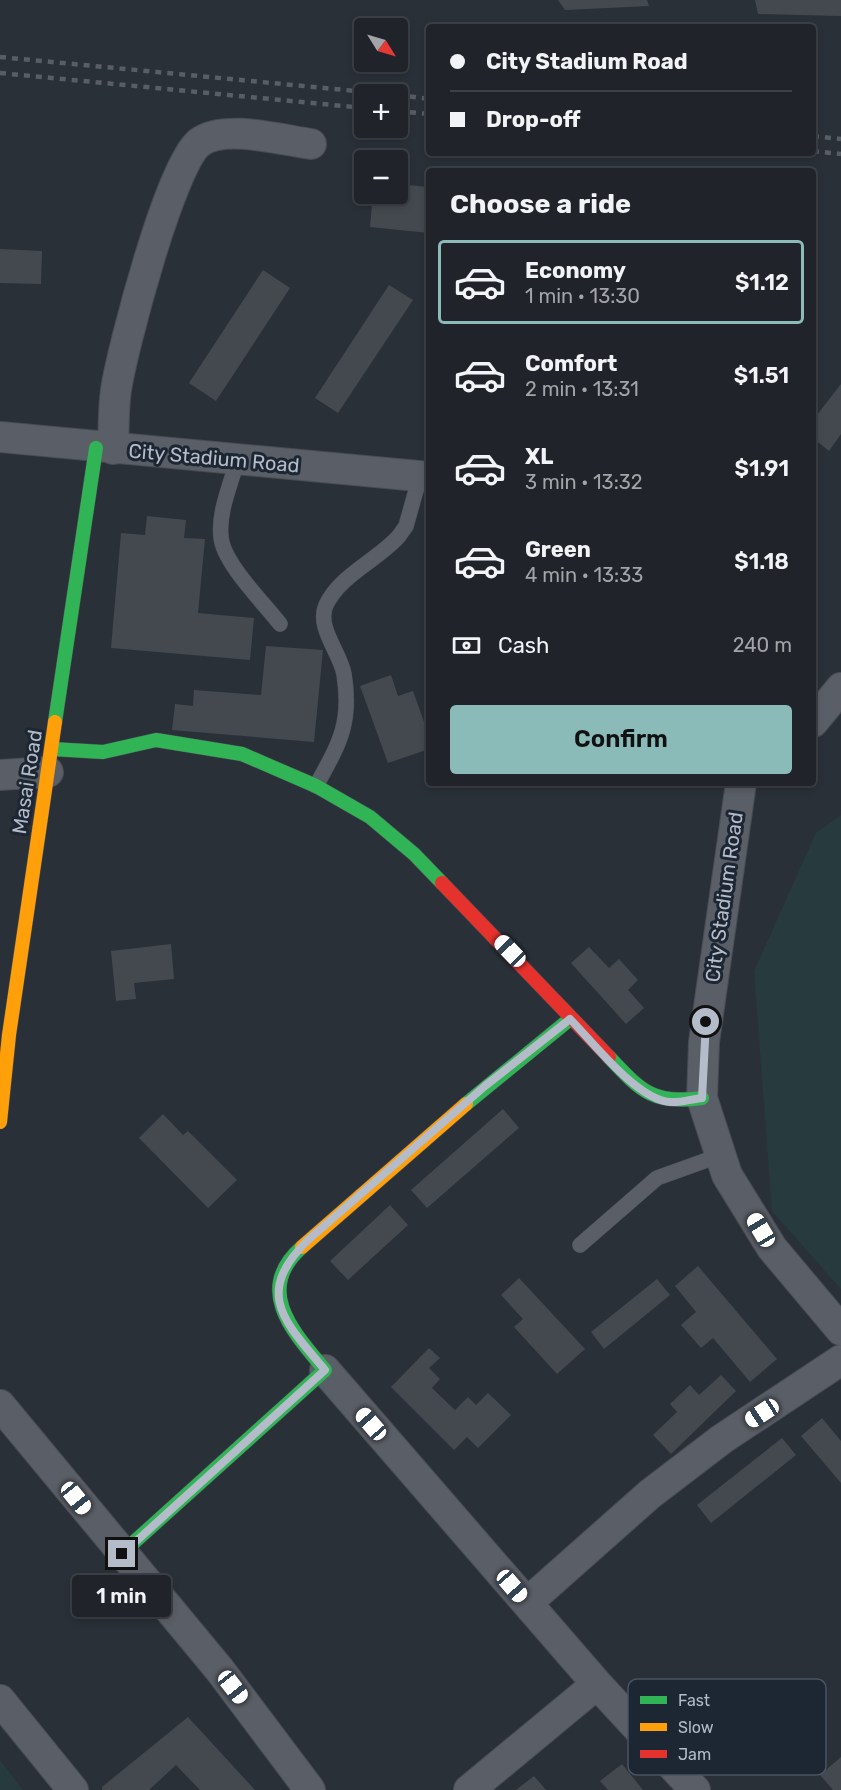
<!DOCTYPE html>
<meta charset="utf-8">
<style>
body{margin:0;font-family:Rubik,sans-serif;background:#282c32;color:#f1f3f6;height:100vh;display:flex;flex-direction:column;font-size:22px;white-space:nowrap}
*{box-sizing:border-box;margin:0}
p{font-size:20px;color:#a2a4a8}
.icon{flex:none;width:33px;height:33px;fill:none;stroke:currentColor;stroke-width:2;stroke-linecap:round;stroke-linejoin:round}
.map{position:relative;flex:1;overflow:hidden}
.details{position:absolute;left:426px;top:168px;width:390px;height:618px;display:flex;flex-direction:column;background:#20242a;border-radius:6px;box-shadow:0 3px 9px #0003,0 0 0 2px #3d4147}
.details>*{flex:none}
.banner{position:absolute;left:426px;top:24px;width:390px;height:132px;border-radius:6px;box-shadow:0 3px 9px #0003,0 0 0 2px #3d4147;display:grid;align-content:center;height:132px;padding:0 24px;background:#20242a}
.needle{width:39px;rotate:127deg}
.fabs{position:absolute;left:354px;top:18px;display:grid;gap:12px}
.fabs a{display:grid;place-items:center;width:54px;height:54px;border-radius:6px;background:#20242a;box-shadow:0 3px 9px #0003,0 0 0 2px #3d4147;font-size:30px}
.end{position:absolute;width:27px;height:27px;margin:-14px;border:8px solid #b4bcc9;background:#111;box-shadow:0 0 0 3px #111}
.from{border-radius:50%}
.bubble{position:absolute;height:42px;border-radius:6px;background:#20242a;box-shadow:0 3px 9px #0003,0 0 0 2px #3d4147;font-size:20px;font-weight:600;line-height:42px;text-align:center}
.car{position:absolute;width:18px;height:36px;margin:-18px -9px;border-radius:8px;box-shadow:0 0 4px 2px #0007;background:linear-gradient(#fff 24%,#345 0 40%,#fff 0 76%,#345 0 86%,#fff 0)}
.banner b{display:flex;align-items:center;gap:21px;height:57px;font-size:22px}
.banner b+b{border-top:2px solid #3d4147}
.banner i{width:15px;height:15px;background:#f1f3f6}
ul{padding:0;list-style:none}
li{display:flex;align-items:center;gap:18px;height:84px;margin:0 12px 9px;padding:0 12px;border:3px solid transparent;border-radius:6px}
li div{flex:1}
li b{display:block;font-size:22px}
li em{font-style:normal;font-weight:600}
li.active{border-color:#8bbbb9}
li>.icon{width:54px;height:54px;stroke-width:1.5}
h2{padding:0 24px;font-size:27px;line-height:72px}
.pay{display:flex;align-items:center;gap:15px;height:66px;padding:0 24px;font-size:22px}
.pay p{margin-inline-start:auto}
.button{display:flex;gap:12px;margin-top:auto;padding:12px 24px}
.button a{flex:1;height:69px;border-radius:6px;background:#8bbbb9;color:#111;font-size:24px;font-weight:600;line-height:69px;text-align:center}
.map>svg:first-child{display:block}
.green{fill:#273a3e}
.building{fill:#444950}
.lines{fill:none;stroke-linecap:round;stroke-linejoin:round}
.lane-casing{stroke:#484c53;stroke-width:16}
.street-casing{stroke:#484c53;stroke-width:32}
.fast-casing{stroke:#484c53;stroke-width:15}
.slow-casing{stroke:#484c53;stroke-width:15}
.jam-casing{stroke:#484c53;stroke-width:15}
.lane{stroke:#5a5e66;stroke-width:15}
.street{stroke:#5a5e66;stroke-width:30}
.fast{stroke:#30b455;stroke-width:14}
.slow{stroke:#ff9f0a;stroke-width:14}
.jam{stroke:#e5322d;stroke-width:14}
.rail{stroke:#595d64;stroke-width:4.5;stroke-dasharray:6 6;stroke-linecap:butt}
.route{stroke:#b4bcc9;stroke-width:8}
.labels{text-anchor:middle;stroke-width:6;stroke-linejoin:round;paint-order:stroke}
.street-label{font-size:20px;fill:#b4bcc9;stroke:#1d2633}
.key{fill:#1d2633;stroke:#4a5360;stroke-width:1.5}
.key-label{font-size:16px;fill:#b4bcc9}
</style>
<div class="map">
<svg width="841" height="1790" viewBox="0 0 841 1790">
<rect width="100%" height="100%" fill="#2a3038"/>
<path class="green" d="M841,815V1289L772,1211L754,971L816,833Z
M0,1760L23,1790H0Z"/>
<path class="building" d="M558,0H647L649,6L565,10Z
M755,0H841V16L758,14Z
M398,184L429,187V233L370,227L373,194H398Z
M0,249L42,251L41,284L0,283Z
M263,270L290,288L216,401L189,383Z
M389,285L413,300L338,413L315,398Z
M841,384V434L829,451L813,438V420Z
M147,516L186,520L184,538L205,539L198,613L254,618L250,660L111,648L121,533L145,535Z
M266,646L323,650L314,742L172,730L175,704L193,706L194,690L261,695Z
M391,675L398,696L413,691L429,736V749L388,763L360,686Z
M171,944L174,979L134,983L136,999L116,1001L111,951Z
M589,947L609,968L619,959L638,980L628,990L644,1008L626,1024L571,963Z
M503,1109L519,1128L427,1208L411,1190Z
M163,1114L183,1135L188,1131L237,1180L208,1208L139,1138Z
M390,1205L408,1225L348,1280L330,1261Z
M698,1266L777,1359L750,1382L713,1338L701,1348L681,1325L696,1312L675,1286Z
M519,1278L585,1349L557,1374L514,1327L523,1319L501,1295Z
M657,1279L670,1295L604,1349L591,1332Z
M429,1348L440,1358L429,1368L440,1379L432,1388L455,1410L468,1397L476,1405L488,1393L511,1415L478,1448L467,1437L454,1450L391,1387Z
M721,1375L736,1391L671,1454L653,1435L677,1412L670,1404L690,1385L699,1395Z
M822,1418L841,1441V1483L801,1436Z
M782,1438L796,1455L711,1523L697,1505Z
M188,1717L255,1790H200L176,1765L149,1790H102V1787Z
M841,1757V1790H833L820,1775Z
M622,1764L643,1790H608L600,1781Z
M534,1776L546,1790H516Z"/>
<g class="lines">
<g class="lane-casing">
<path id="lane" d="M237,461C231,484 218,512 221,537C223,563 264,603 280,624
M316,786C339,744 352,724 344,674C340,652 316,627 326,605C340,575 378,560 399,536L406,526L420,476
M580,1245L657,1178L721,1155"/>
</g>
<g class="street-casing">
<path id="street" d="M0,437L429,477
M113,449C114,430 113,410 116,390C122,350 171,162 200,142C225,124 282,140 311,144
M813,722L841,688
M0,775L48,772
M741,783L704,1042L702,1098L727,1175L772,1248L841,1330
M325,1370L597,1684L469,1790
M0,1405L219,1669L310,1790
M527,1603L650,1494L722,1439L841,1360
M597,1684L695,1790
M0,1700L73,1790"/>
</g>
<g class="fast-casing">
<path id="fast" d="M55,722L96,448
M52,749L103,752L156,740L242,754L316,786L370,817L414,854L442,883
M609,1057C641,1091 653,1105 702,1098
M466,1104L570,1019
M122,1553L325,1370C294,1333 253,1290 302,1247"/>
</g>
<g class="slow-casing">
<path id="slow" d="M0,1122L9,1035L55,722
M302,1247L466,1104"/>
</g>
<g class="jam-casing">
<path id="jam" d="M442,883L609,1057"/>
</g>
<use href="#lane" class="lane"/>
<use href="#street" class="street"/>
<use href="#fast" class="fast"/>
<use href="#slow" class="slow"/>
<use href="#jam" class="jam"/>
<path class="rail" d="M0,57L387,94
M0,73L364,108
M398,95L429,99
M398,111L429,114
M813,136L841,139
M813,151L841,154"/>
</g>
<g class="lines">
<path class="route" d="M122,1554L325,1370C285,1322 253,1294 308,1240L485,1086L570,1019C593,1042 637,1100 670,1102C680,1103 692,1099 702,1098L706,1022"/>
</g>
<g class="labels">
<g class="street-label">
<text transform="translate(214 458) rotate(5)" y="7">City Stadium Road</text>
<text transform="translate(27 782) rotate(-81)" y="7">Masai Road</text>
<text transform="translate(724 897) rotate(-82)" y="7">City Stadium Road</text>
</g>
</g>
<rect x="628" y="1679" width="198" height="96" rx="9" class="key"/>
<rect x="640" y="1696" width="27" height="8" fill="#30b455"/>
<rect x="640" y="1723" width="27" height="8" fill="#ff9f0a"/>
<rect x="640" y="1750" width="27" height="8" fill="#e5322d"/>
<g class="key-label">
<text x="678" y="1706">Fast</text>
<text x="678" y="1733">Slow</text>
<text x="678" y="1760">Jam</text>
</g>
</svg>
<div class="fabs">
<a><svg class="needle" viewBox="-14 -14 28 28"><path d="M0-13l5 13h-10z" fill="#e53935"/><path d="M0 13l5-13h-10z" fill="#a2a4a8"/></svg></a>
<a>+</a>
<a>−</a>
</div>
<i class="end from" style="left:706px;top:1022px"></i>
<i class="end" style="left:122px;top:1554px"></i>
<div class="bubble" style="left:72px;top:1575px;width:99px">1 min</div>
<i class="car" style="left:510px;top:951px;rotate:316deg"></i>
<i class="car" style="left:761px;top:1230px;rotate:329deg"></i>
<i class="car" style="left:762px;top:1413px;rotate:237deg"></i>
<i class="car" style="left:371px;top:1424px;rotate:319deg"></i>
<i class="car" style="left:76px;top:1498px;rotate:141deg"></i>
<i class="car" style="left:512px;top:1586px;rotate:139deg"></i>
<i class="car" style="left:233px;top:1687px;rotate:142deg"></i>
<div class="banner">
<b><i class="from"></i>City Stadium Road</b>
<b><i></i>Drop-off</b>
</div>
<section class="details">
<h2>Choose a ride</h2>
<ul>
<li class="active"><svg class="icon" aria-label="car" viewBox="0 0 24 24"><path d="M5 17H2v-5l4-1 3-4h7l3 4 3 1v5h-3M9 17h6M6 11h13"/><circle cx="7" cy="17" r="2"/><circle cx="17" cy="17" r="2"/></svg><div><b>Economy</b><p>1 min · 13:30</p></div><em>$1.12</em></li>
<li><svg class="icon" aria-label="car" viewBox="0 0 24 24"><path d="M5 17H2v-5l4-1 3-4h7l3 4 3 1v5h-3M9 17h6M6 11h13"/><circle cx="7" cy="17" r="2"/><circle cx="17" cy="17" r="2"/></svg><div><b>Comfort</b><p>2 min · 13:31</p></div><em>$1.51</em></li>
<li><svg class="icon" aria-label="car" viewBox="0 0 24 24"><path d="M5 17H2v-5l4-1 3-4h7l3 4 3 1v5h-3M9 17h6M6 11h13"/><circle cx="7" cy="17" r="2"/><circle cx="17" cy="17" r="2"/></svg><div><b>XL</b><p>3 min · 13:32</p></div><em>$1.91</em></li>
<li><svg class="icon" aria-label="car" viewBox="0 0 24 24"><path d="M5 17H2v-5l4-1 3-4h7l3 4 3 1v5h-3M9 17h6M6 11h13"/><circle cx="7" cy="17" r="2"/><circle cx="17" cy="17" r="2"/></svg><div><b>Green</b><p>4 min · 13:33</p></div><em>$1.18</em></li>
</ul>
<div class="pay"><svg class="icon" aria-label="cash" viewBox="0 0 24 24"><path d="M3 7h18v10H3z"/><circle cx="12" cy="12" r="2"/></svg>Cash<p>240 m</p></div>
<div class="button"><a>Confirm</a></div>
</section>
</div>
